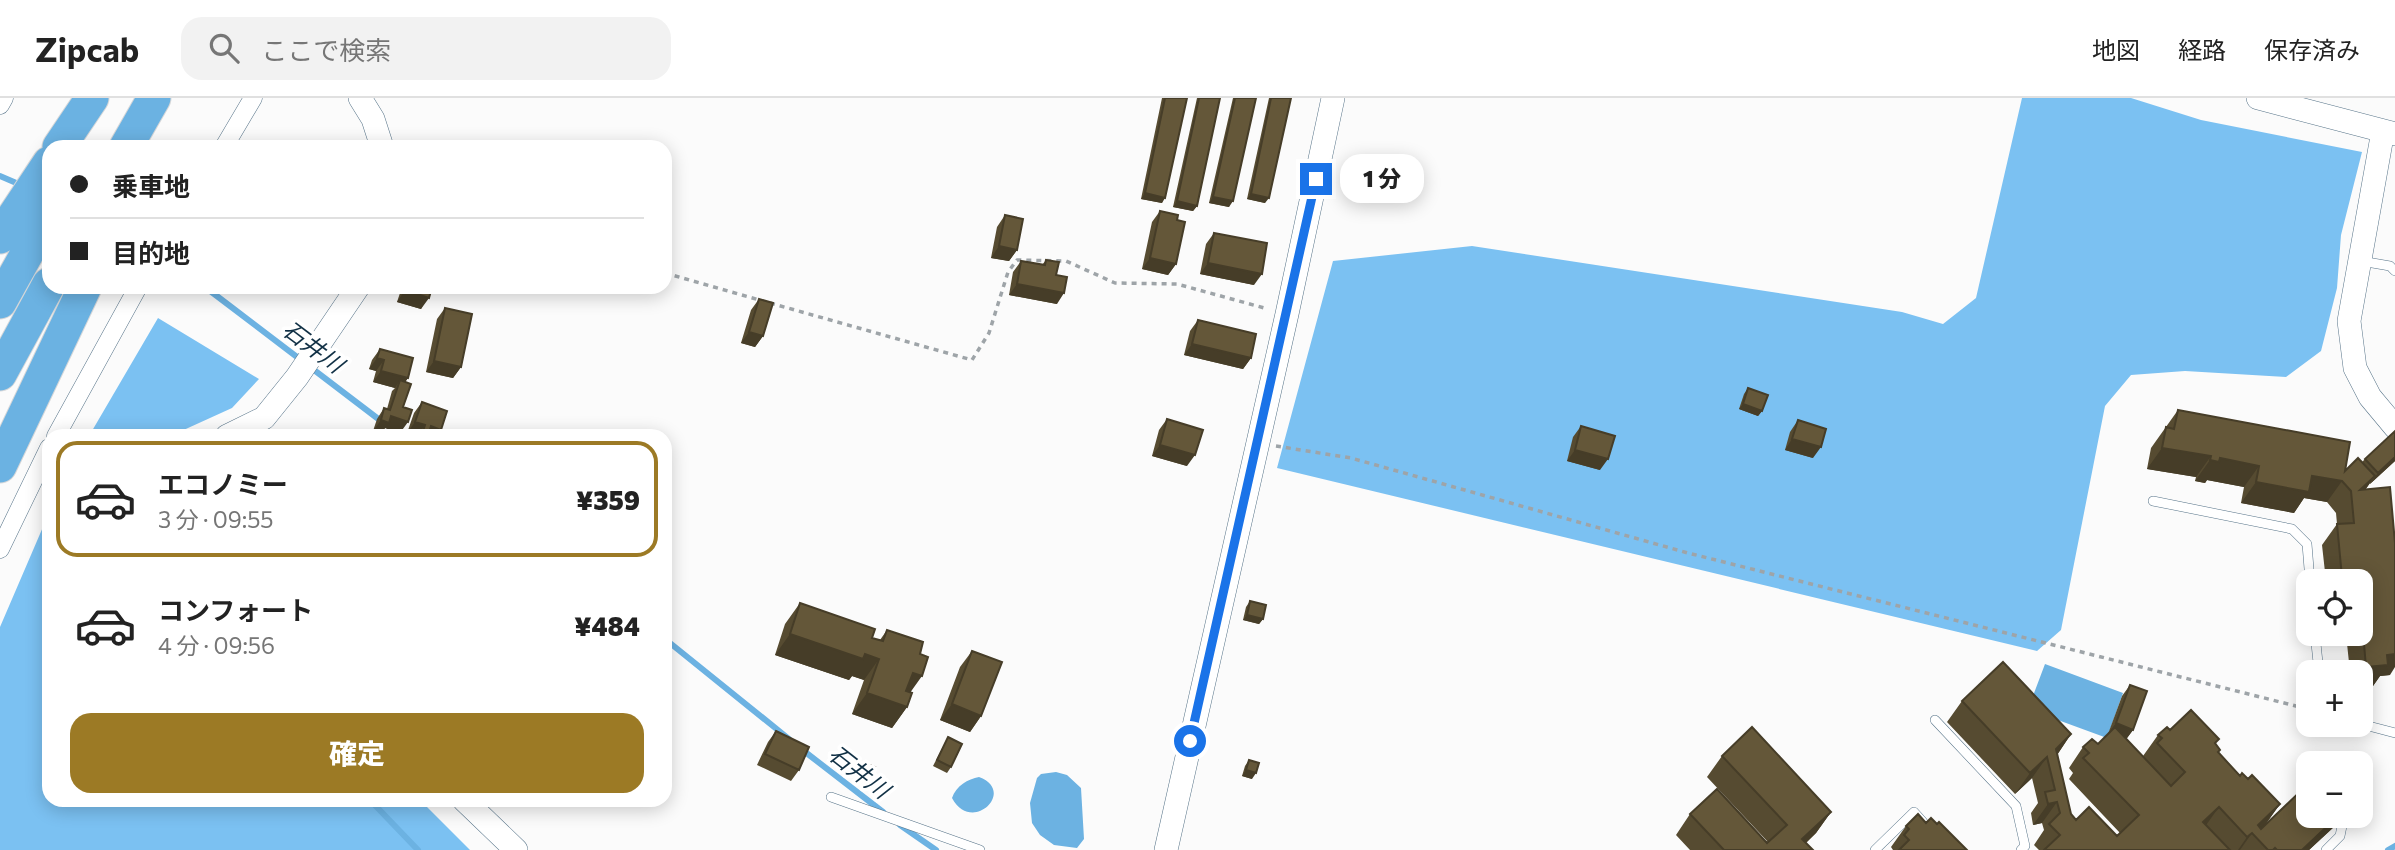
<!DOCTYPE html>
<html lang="ja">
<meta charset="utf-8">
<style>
body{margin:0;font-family:Commissioner,"Noto Sans JP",sans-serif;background:#f2f2f2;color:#222;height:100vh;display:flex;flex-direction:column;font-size:26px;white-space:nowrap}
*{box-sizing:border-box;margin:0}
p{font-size:23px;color:#767676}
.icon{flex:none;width:38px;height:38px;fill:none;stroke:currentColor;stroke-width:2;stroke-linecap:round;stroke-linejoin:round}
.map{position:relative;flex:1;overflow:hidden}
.sheet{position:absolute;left:42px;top:331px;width:630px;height:378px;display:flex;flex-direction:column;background:#fff;border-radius:21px;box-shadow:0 4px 18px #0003}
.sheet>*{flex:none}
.banner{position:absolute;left:42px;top:42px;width:630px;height:154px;border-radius:21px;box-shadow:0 4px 18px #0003;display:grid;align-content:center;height:154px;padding:0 28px;background:#fff}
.fabs{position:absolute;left:2296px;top:471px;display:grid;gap:14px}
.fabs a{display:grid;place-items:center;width:77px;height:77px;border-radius:14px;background:#fff;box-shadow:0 4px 18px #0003;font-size:35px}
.end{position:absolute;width:32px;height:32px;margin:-16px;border:9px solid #1a73e8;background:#fff;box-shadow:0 0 0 4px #fff}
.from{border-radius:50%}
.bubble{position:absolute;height:49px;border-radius:21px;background:#fff;box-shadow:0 4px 18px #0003;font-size:23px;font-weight:800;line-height:49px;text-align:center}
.banner b{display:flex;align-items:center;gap:24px;height:66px;font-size:26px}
.banner b+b{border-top:2px solid #e0e0e0}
.banner i{width:18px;height:18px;background:#222}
ul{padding:12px 0 0;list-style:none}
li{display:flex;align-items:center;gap:21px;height:116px;margin:0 14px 10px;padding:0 14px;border:4px solid transparent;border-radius:21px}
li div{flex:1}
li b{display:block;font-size:26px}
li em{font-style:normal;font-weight:800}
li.current{border-color:#9c7a25}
li>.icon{width:63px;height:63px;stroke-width:1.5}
.button{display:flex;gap:14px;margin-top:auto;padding:14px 28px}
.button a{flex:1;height:80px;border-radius:21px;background:#9c7a25;color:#fff;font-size:28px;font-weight:800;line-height:80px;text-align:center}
header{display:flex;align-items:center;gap:42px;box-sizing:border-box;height:98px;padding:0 35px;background:#fff;border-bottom:2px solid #e0e0e0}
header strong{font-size:33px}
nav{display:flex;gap:38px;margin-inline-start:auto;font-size:24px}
.search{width:490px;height:63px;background:#f2f2f2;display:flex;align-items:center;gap:18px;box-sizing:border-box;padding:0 24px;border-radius:21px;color:#767676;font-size:26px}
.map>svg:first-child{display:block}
.forest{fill:#7bc1f2}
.water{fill:#6cb2e2}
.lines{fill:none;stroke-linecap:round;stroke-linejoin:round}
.stream{stroke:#6cb2e2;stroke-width:6}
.service-casing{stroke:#567388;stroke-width:10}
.minor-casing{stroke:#567388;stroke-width:19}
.tertiary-casing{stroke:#567388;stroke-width:24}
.motorway-casing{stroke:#d5d7d9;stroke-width:35}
.path{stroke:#9ea4a8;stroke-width:3.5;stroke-dasharray:5 5;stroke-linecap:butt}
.service{stroke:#fff;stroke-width:9}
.minor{stroke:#fff;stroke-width:18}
.tertiary{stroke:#fff;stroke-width:23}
.motorway{stroke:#6bb2e2;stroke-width:33}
.wall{fill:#564b31}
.shaded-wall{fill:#463d28}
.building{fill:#645739;stroke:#463d28;stroke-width:2}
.route{stroke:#1a73e8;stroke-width:9}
.labels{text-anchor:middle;stroke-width:7;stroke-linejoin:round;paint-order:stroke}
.water-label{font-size:23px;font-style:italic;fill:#113045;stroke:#fff}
</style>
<header>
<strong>Zipcab</strong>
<div class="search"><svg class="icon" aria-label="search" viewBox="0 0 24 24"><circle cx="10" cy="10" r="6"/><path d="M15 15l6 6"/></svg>ここで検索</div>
<nav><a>地図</a><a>経路</a><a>保存済み</a></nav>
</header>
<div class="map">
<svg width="2395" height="752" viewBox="0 0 2395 752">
<rect width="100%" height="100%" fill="#fbfbfb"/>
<path class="forest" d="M2022,0H2131L2201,22L2362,54L2341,137L2337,190L2321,253L2286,279L2185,273L2131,277L2105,308L2061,532L2037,553L1277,370L1333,163L1472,148L1902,214L1943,226L1976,200Z
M158,220L259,281L232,310L177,335L176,338H89Z
M49,415V702H420L470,752H0V529Z"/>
<path class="water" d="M2045,566L2123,595L2107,640L2028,611Z
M1056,674L1067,677L1081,690L1084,741L1077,750L1054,747L1040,737L1032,725L1030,705L1037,680L1041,676Z
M979,679C1017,693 972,737 952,700C956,688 968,681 979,679Z"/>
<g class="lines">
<path class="stream" d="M0,78L21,87
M205,189L381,323
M390,330L400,338
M665,541L789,641
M800,650L883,714
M370,702L418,752
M900,727L936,752
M2388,752L2395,748"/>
<g class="service-casing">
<path id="service" d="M2361,163L2390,168L2395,173
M2153,403L2292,431L2307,446L2310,483
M2315,536L2319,574
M1935,622L2016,708L2025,748L2021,752
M2361,626L2395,635
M831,699L980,752
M1875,752L1914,714L1923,724
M2326,752L2340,738L2344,718"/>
</g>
<g class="minor-casing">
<path id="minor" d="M0,7L4,0
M224,49L253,0
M56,338L138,189
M0,451L49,350"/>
</g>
<g class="tertiary-casing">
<path id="tertiary" d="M360,0L373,21L382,49
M2258,0L2395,36
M2383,33L2349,223L2355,270L2370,299L2395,329
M227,338L264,320L297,279L358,189
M464,702L516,752
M1166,752L1287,216L1333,0"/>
</g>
<g class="motorway-casing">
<path id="motorway" d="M59,49L92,0
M126,49L154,0
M0,139L49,65
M0,204L49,116
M0,276L49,186
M0,368L85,189"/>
</g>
<path class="path" d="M665,175L763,203
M770,205L972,262L989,235L1008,174L1017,162L1066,163L1115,185L1177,186L1268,211
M1276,348L1351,360L1688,455L2308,611"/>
<use href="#service" class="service"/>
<use href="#minor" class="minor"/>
<use href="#tertiary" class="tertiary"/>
<use href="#motorway" class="motorway"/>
</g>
<path class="wall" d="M1162,0H1187L1162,105L1141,101Z
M1197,0H1220L1197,108L1193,113L1173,109Z
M1233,0H1256L1229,109L1209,105Z
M1269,0H1291L1265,105L1247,101Z
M1160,113L1177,122L1176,166L1168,177L1142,171L1152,124Z
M1005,117L1017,152L1009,163L991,160L997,129Z
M1214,135L1254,187L1200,176L1206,146Z
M1046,162L1057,206L1009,197L1013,174L1021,163L1042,167Z
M402,189H432L421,211L397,204Z
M759,201L763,238L755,249L741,245L751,212Z
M445,210L461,269L453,280L426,274L437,221Z
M1198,222L1251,260L1243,271L1184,257L1190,233Z
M380,251L408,280L405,284L400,335L385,330L381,336L373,333L377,321L384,310L387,311L392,293L395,290L373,284L376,273L369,271L372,262Z
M1748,290L1762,313L1758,318L1739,311L1744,296Z
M422,304L437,338H415L407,335L414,315Z
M2178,312L2345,373L2362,364L2365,361L2395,363L2370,386V385L2365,392L2390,577L2380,578L2373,588L2361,589V574H2350L2346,536H2361V483H2326L2322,447L2337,426L2336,415L2327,404L2304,400L2294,415L2241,405L2244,389L2207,382L2205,385L2195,383L2196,379L2147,371L2151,350Z
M1167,321L1187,368L1152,358L1159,332Z
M1798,322L1813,360L1785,352L1790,334Z
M1581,328L1600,372L1567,363L1573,339Z
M1250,503L1263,521L1259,526L1243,522L1246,509Z
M800,505L872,540L880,542L887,532L920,556L907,609L892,630L852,616L864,582L852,578L849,582L775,557L785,526Z
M972,553L981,618L970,634L940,622L960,569Z
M2130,587L2133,632L2126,641L2146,661L2143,658L2158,637L2170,632L2215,646L2218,655L2240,678L2248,681L2280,706L2265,727L2308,718H2342L2336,727L2309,752H2039L2034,747L2044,732L2042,725L2033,727L2031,715L2038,705L2032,680L2015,696L1947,624L1962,603L2071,636L2057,657L2071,716L2076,722L2117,738L2120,735L2069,681L2073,675L2069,670L2083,649L2098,646L2108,636L2122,598Z
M776,633L799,672L791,683L757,667L768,644Z
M948,639L951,669L947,675L933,668Z
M1722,658L1831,714L1816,735L1806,745L1813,752H1690L1676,737L1690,716L1767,745L1768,744L1707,679Z
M1249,662L1252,681L1242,678L1245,668Z
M1926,725L1937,726L1967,752H1893L1891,749L1906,728Z"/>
<path class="shaded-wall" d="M1145,95L1165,100L1162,105L1141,101Z
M1251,96L1269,100L1265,105L1247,101Z
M1213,99L1233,103L1229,109L1209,105Z
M1177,103L1197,108L1193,113L1173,109Z
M999,148L1017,152L1009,163L991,160Z
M1150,160L1176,166L1168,177L1142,171Z
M1208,165L1262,176L1254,187L1200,176Z
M1017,186L1064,195L1057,206L1009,197Z
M405,192L429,200L421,211L397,204Z
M749,234L763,238L755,249L741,245Z
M1192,246L1251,260L1243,271L1184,257Z
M377,260L384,262L376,273L369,271Z
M434,263L461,269L453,280L426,274Z
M381,273L408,280L400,291V282L395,290L373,284Z
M1743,306L1762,313L1758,318L1739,311Z
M391,318L408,324L400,335L385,330L381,336L373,333L381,322Z
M415,324L425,327L417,338L407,335Z
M431,328L441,332L437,338H421Z
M1792,341L1821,349L1813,360L1785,352Z
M1160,347L1195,357L1187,368L1152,358Z
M2162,350L2211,358L2196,379L2147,371Z
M1575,352L1608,361L1600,372L1567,363Z
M2395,359V363L2370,386L2378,375Z
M2220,360L2259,368L2244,389L2207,382L2205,385L2195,383L2210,362Z
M2312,378L2342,383L2327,404L2304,400L2294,415L2241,405L2256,384Z
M2375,378L2360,399V392Z
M2358,478L2354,483H2339L2342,479Z
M1247,517L1263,521L1259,526L1243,522Z
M790,536L865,556L879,561L864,582L852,578L849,582L775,557Z
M2395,556V569L2390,577L2380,578L2373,588L2361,589V576L2366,569L2387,557Z
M913,575L922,578L907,599L898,596Z
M867,595L907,609L892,630L852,616Z
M952,606L981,618L970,634L940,622Z
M2116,625L2133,632L2125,643L2108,636Z
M2071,636L2057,657L2056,651Z
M2047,659L2032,680L2015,696L2030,675Z
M1246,672L1256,675L1252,681L1242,678Z
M861,673L872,677L868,683L857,679Z
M2057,704L2042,725L2033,727L2048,706Z
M2280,706L2265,727L2254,738L2258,727Z
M2219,709L2204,730L2203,724Z
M1831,714L1816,735L1798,752L1802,741Z
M2338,718H2342L2336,727L2309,752H2302Z
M2252,735L2240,752H2238L2247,739Z"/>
<path class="building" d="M1165,0H1187L1165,100L1145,95Z
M1199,0H1220L1197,108L1177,103Z
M1235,0H1256L1233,103L1213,99Z
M1271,0H1291L1269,100L1251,96Z
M1160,113L1178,117L1177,122L1185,124L1176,166L1150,160Z
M1005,117L1023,121L1017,152L999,148Z
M1214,135L1267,145L1262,176L1208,165Z
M1046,162L1059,164L1056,177L1067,179L1064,195L1017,186L1021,163L1045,167Z
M406,189H432L429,200L405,192Z
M759,201L773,205L763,238L749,234Z
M445,210L472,216L461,269L434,263Z
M1198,222L1256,236L1251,260L1192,246Z
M380,251L413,260L408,280L381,273L384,262L377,260Z
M400,282L411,286L403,309L412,312L408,324L391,318L389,325L381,322L384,310L390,312Z
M1748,290L1768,297L1762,313L1743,306Z
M422,304L447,313L441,332L431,328L428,338L422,336L425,327L415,324Z
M2178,312L2350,344L2345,373L2358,360L2375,378L2360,392L2390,389L2395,445V556L2387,557L2388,567L2366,569L2361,511V483H2358V478L2342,479L2337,426L2354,425L2351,393L2342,383L2312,378L2309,394L2256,384L2259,368L2220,360L2219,364L2210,362L2211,358L2162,350L2166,329L2174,331Z
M1167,321L1203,332L1195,357L1160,347Z
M1798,322L1826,331L1821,349L1792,341Z
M1581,328L1615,338L1608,361L1575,352Z
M2395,333V359L2378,375L2365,361Z
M1250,503L1266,507L1263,521L1247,517Z
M800,505L875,531L872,540L883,543L887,532L923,544L920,556L928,559L922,578L913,575L906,593L912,595L907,609L867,595L879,561L865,556L863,561L790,536Z
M972,553L1002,564L981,618L952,606Z
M2003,564L2071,636L2056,651L2071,716L2076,722L2089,709L2117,738L2139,717L2083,660L2089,655L2083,649L2092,641L2098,646L2115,629L2171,688L2185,674L2157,645L2162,640L2158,637L2167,629L2170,632L2191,612L2219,641L2215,645L2220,652L2218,654L2240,678L2242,675L2248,681L2252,677L2280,706L2258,727L2261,731L2308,686V718H2338L2302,752H2277L2275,750L2273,752H2268L2252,735L2247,739L2219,709L2203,724L2230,752H2044L2060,737L2049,726L2060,715L2057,704L2048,706L2045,694L2055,692L2047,659L2030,675L1962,603Z
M2130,587L2147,593L2133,632L2116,625Z
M1752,629L1831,714L1802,741L1813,752H1724L1690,716L1717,691L1767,745L1787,727L1722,658Z
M776,633L809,649L799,672L765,656Z
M948,639L962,646L951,669L937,662Z
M1249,662L1259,665L1256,675L1246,672Z
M864,665L875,669L872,677L861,673Z
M1918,716L1926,725L1931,720L1937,726L1939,724L1967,752H1899L1909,742L1904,737L1909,731L1906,728Z"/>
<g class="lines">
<path class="route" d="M1190,643L1316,81"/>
</g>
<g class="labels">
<g class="water-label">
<text transform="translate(313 249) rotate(37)" y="8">石井川</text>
<text transform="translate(859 674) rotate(38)" y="8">石井川</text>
</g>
</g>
</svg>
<div class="fabs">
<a><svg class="icon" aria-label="locate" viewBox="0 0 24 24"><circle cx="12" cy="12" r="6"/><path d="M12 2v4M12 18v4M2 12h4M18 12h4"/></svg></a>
<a>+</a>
<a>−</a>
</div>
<i class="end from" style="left:1190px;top:643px"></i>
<i class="end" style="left:1316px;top:81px"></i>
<div class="bubble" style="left:1340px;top:56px;width:84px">1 分</div>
<div class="banner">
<b><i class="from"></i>乗車地</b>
<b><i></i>目的地</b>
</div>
<section class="sheet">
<ul>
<li class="current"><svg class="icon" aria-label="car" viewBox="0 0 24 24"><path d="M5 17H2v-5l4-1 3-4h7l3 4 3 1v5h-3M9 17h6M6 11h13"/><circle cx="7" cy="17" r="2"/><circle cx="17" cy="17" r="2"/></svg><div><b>エコノミー</b><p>3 分 · 09:55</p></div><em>¥359</em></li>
<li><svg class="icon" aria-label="car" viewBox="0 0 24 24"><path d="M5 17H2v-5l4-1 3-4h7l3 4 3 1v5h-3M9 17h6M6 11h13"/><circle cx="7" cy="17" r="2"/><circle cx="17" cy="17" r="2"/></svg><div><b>コンフォート</b><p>4 分 · 09:56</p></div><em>¥484</em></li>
</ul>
<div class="button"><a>確定</a></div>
</section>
</div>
